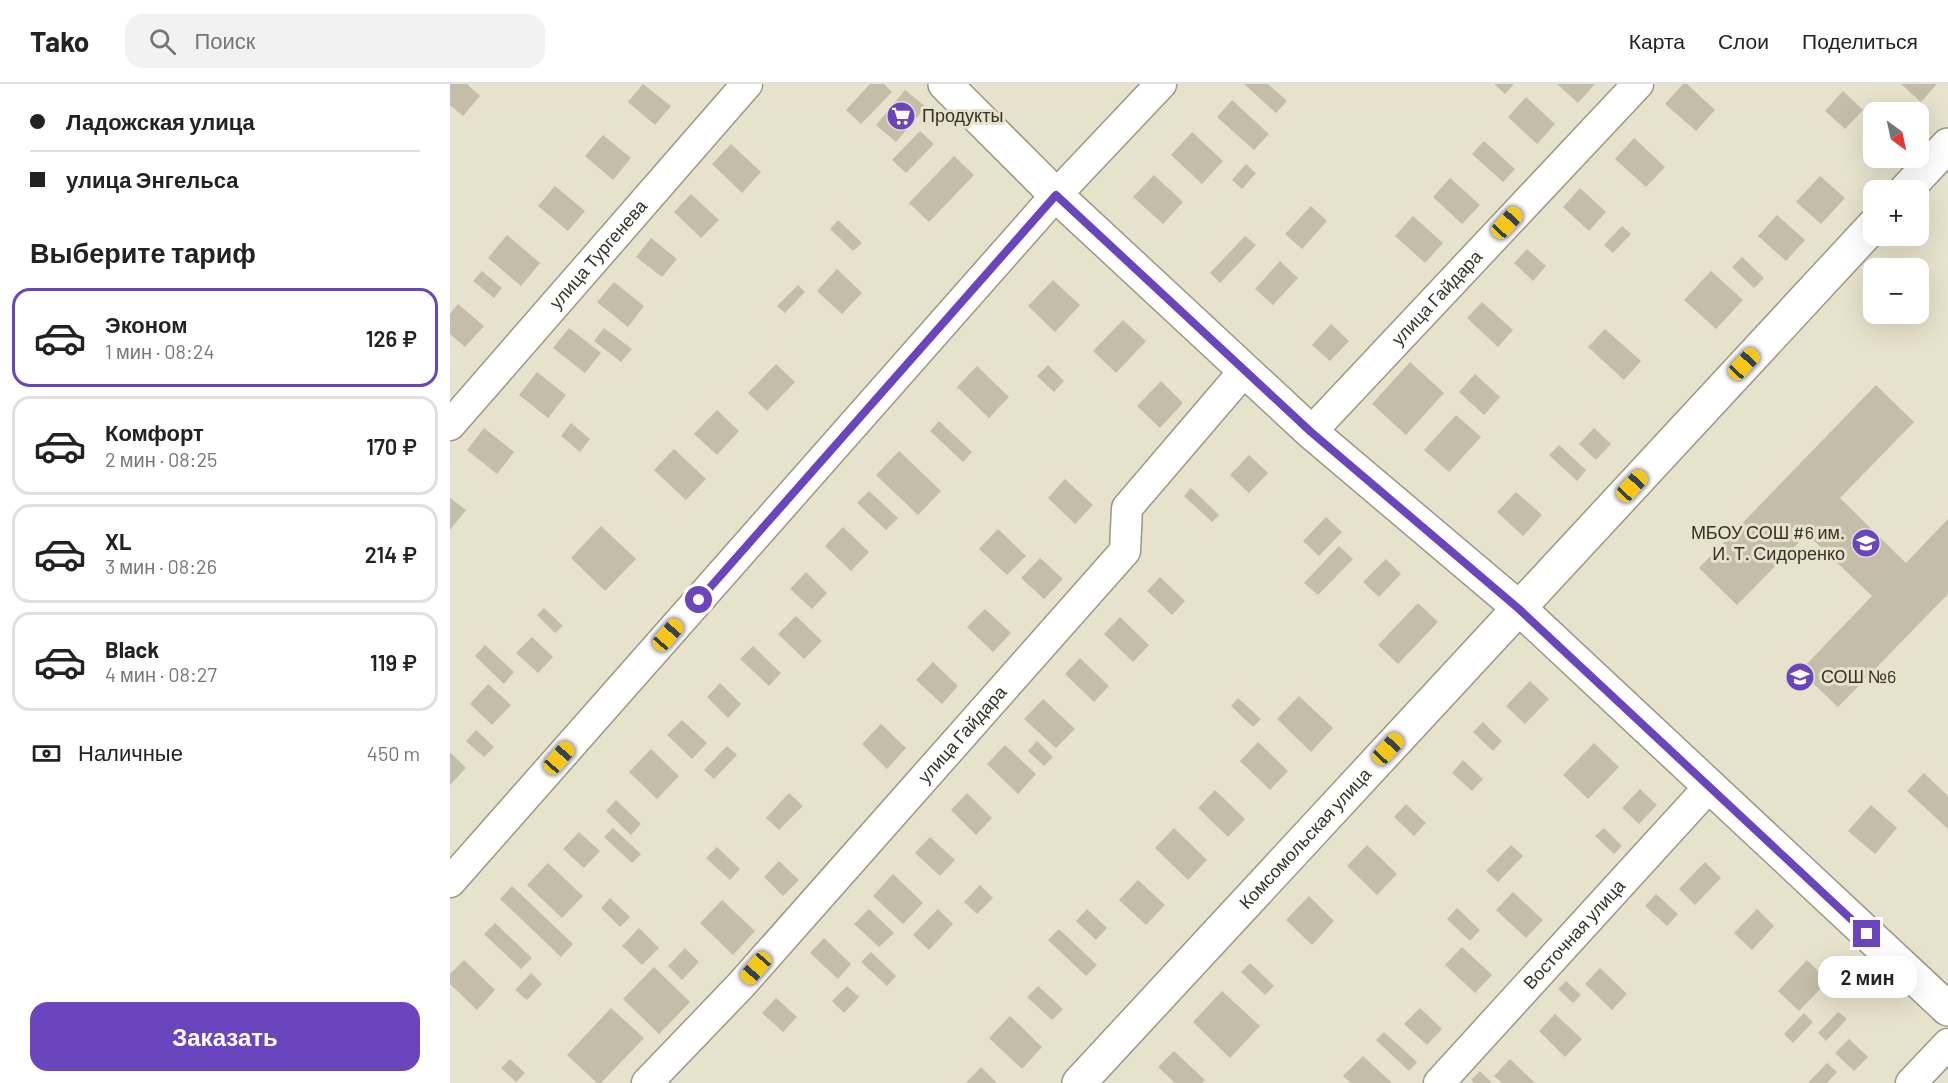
<!DOCTYPE html>
<html lang="ru">
<meta charset="utf-8">
<style>
body{margin:0;font-family:Barlow,sans-serif;background:#f2f2f2;color:#222;height:100vh;display:flex;flex-direction:column;font-size:22px;white-space:nowrap}
*{box-sizing:border-box;margin:0}
p{font-size:20px;color:#767676}
.icon{flex:none;width:33px;height:33px;fill:none;stroke:currentColor;stroke-width:2;stroke-linecap:round;stroke-linejoin:round}
.map{position:relative;flex:1;overflow:hidden}
.sheet{display:flex;flex-direction:column;background:#fff;width:450px}
.sheet>*{flex:none}
.hud{display:grid;align-content:center;height:132px;padding:0 30px;background:#fff}
.needle{width:39px;rotate:147deg}
.buttons{position:absolute;left:1413px;top:18px;display:grid;gap:12px}
.buttons a{display:grid;place-items:center;width:66px;height:66px;border-radius:12px;background:#fff;box-shadow:0 6px 24px #0002;font-size:30px}
.end{position:absolute;width:27px;height:27px;margin:-14px;border:8px solid #6a45bd;background:#fff;box-shadow:0 0 0 3px #fff}
.from{border-radius:50%}
.bubble{position:absolute;height:42px;border-radius:18px;background:#fff;box-shadow:0 6px 24px #0002;font-size:20px;font-weight:600;line-height:42px;text-align:center}
.car{position:absolute;width:18px;height:36px;margin:-18px -9px;border-radius:8px;box-shadow:0 0 4px 2px #0007;background:linear-gradient(#f5c518 24%,#345 0 40%,#f5c518 0 76%,#345 0 86%,#f5c518 0)}
.hud b{display:flex;align-items:center;gap:21px;height:57px;font-size:22px}
.hud b+b{border-top:2px solid #e0e0e0}
.hud i{width:15px;height:15px;background:#222}
ul{padding:0;list-style:none}
li{display:flex;align-items:center;gap:18px;height:99px;margin:0 12px 9px;padding:0 18px;border:3px solid #e0e0e0;border-radius:18px}
li div{flex:1}
li b{display:block;font-size:22px}
li em{font-style:normal;font-weight:600}
li.current{border-color:#6a45bd}
li>.icon{width:54px;height:54px;stroke-width:1.5}
h2{padding:0 30px;font-size:27px;line-height:72px}
.pay{display:flex;align-items:center;gap:15px;height:66px;padding:0 30px;font-size:22px}
.pay p{margin-inline-start:auto}
.primary-button{display:flex;gap:12px;margin-top:auto;padding:12px 30px}
.primary-button a{flex:1;height:69px;border-radius:18px;background:#6a45bd;color:#fff;font-size:24px;font-weight:600;line-height:69px;text-align:center}
header{display:flex;align-items:center;gap:36px;box-sizing:border-box;height:84px;padding:0 30px;background:#fff;border-bottom:2px solid #e0e0e0}
header strong{font-size:28px}
nav{display:flex;gap:33px;margin-inline-start:auto;font-size:21px}
.search{width:420px;height:54px;background:#f2f2f2;display:flex;align-items:center;gap:15px;box-sizing:border-box;padding:0 21px;border-radius:18px;color:#767676;font-size:22px}
main{display:flex;flex:1;min-height:0}
.map>svg:first-child{display:block}
.building{fill:#c4bea9}
.lines{fill:none;stroke-linecap:round;stroke-linejoin:round}
.minor-casing{stroke:#9d9783;stroke-width:33}
.tertiary-casing{stroke:#9d9783;stroke-width:36}
.minor{stroke:#fff;stroke-width:30}
.tertiary{stroke:#fff;stroke-width:33}
.route{stroke:#6a45bd;stroke-width:8}
.labels{text-anchor:middle;stroke-width:6;stroke-linejoin:round;paint-order:stroke}
.poi-label{font-size:18px;fill:#343229;stroke:#e7e2cc;text-anchor:start}
.street-label{font-size:18px;fill:#343229;stroke:#e7e2cc}
</style>
<header>
<strong>Tako</strong>
<div class="search"><svg class="icon" aria-label="search" viewBox="0 0 24 24"><circle cx="10" cy="10" r="6"/><path d="M15 15l6 6"/></svg>Поиск</div>
<nav><a>Карта</a><a>Слои</a><a>Поделиться</a></nav>
</header>
<main>
<section class="sheet">
<div class="hud">
<b><i class="from"></i>Ладожская улица</b>
<b><i></i>улица Энгельса</b>
</div>
<h2>Выберите тариф</h2>
<ul>
<li class="current"><svg class="icon" aria-label="car" viewBox="0 0 24 24"><path d="M5 17H2v-5l4-1 3-4h7l3 4 3 1v5h-3M9 17h6M6 11h13"/><circle cx="7" cy="17" r="2"/><circle cx="17" cy="17" r="2"/></svg><div><b>Эконом</b><p>1 мин · 08:24</p></div><em>126 ₽</em></li>
<li><svg class="icon" aria-label="car" viewBox="0 0 24 24"><path d="M5 17H2v-5l4-1 3-4h7l3 4 3 1v5h-3M9 17h6M6 11h13"/><circle cx="7" cy="17" r="2"/><circle cx="17" cy="17" r="2"/></svg><div><b>Комфорт</b><p>2 мин · 08:25</p></div><em>170 ₽</em></li>
<li><svg class="icon" aria-label="car" viewBox="0 0 24 24"><path d="M5 17H2v-5l4-1 3-4h7l3 4 3 1v5h-3M9 17h6M6 11h13"/><circle cx="7" cy="17" r="2"/><circle cx="17" cy="17" r="2"/></svg><div><b>XL</b><p>3 мин · 08:26</p></div><em>214 ₽</em></li>
<li><svg class="icon" aria-label="car" viewBox="0 0 24 24"><path d="M5 17H2v-5l4-1 3-4h7l3 4 3 1v5h-3M9 17h6M6 11h13"/><circle cx="7" cy="17" r="2"/><circle cx="17" cy="17" r="2"/></svg><div><b>Black</b><p>4 мин · 08:27</p></div><em>119 ₽</em></li>
</ul>
<div class="pay"><svg class="icon" aria-label="cash" viewBox="0 0 24 24"><path d="M3 7h18v10H3z"/><circle cx="12" cy="12" r="2"/></svg>Наличные<p>450 m</p></div>
<div class="primary-button"><a>Заказать</a></div>
</section>
<div class="map">
<svg width="1498" height="999" viewBox="0 0 1498 999">
<rect width="100%" height="100%" fill="#e7e2cc"/>
<path class="building" d="M0,0H17L30,12L13,32L0,21Z
M193,0L221,22L205,41L178,18Z
M420,0H434L442,8L411,40L396,26Z
M794,0H818L837,17L826,29Z
M1044,0H1064L1055,10Z
M1107,0H1145L1128,19Z
M1233,0H1237L1265,26L1246,47L1215,20Z
M1451,0H1487L1471,18Z
M455,6L476,23L446,58L426,41Z
M1393,7L1413,26L1395,45L1375,27Z
M1076,13L1105,40L1087,60L1058,33Z
M782,16L819,50L804,66L767,33Z
M470,47L484,60L456,89L442,76Z
M742,48L773,77L752,100L721,71Z
M153,51L181,74L163,96L135,72Z
M1184,54L1215,83L1196,103L1165,75Z
M1034,57L1065,85L1053,98L1022,70Z
M281,60L311,88L292,109L262,80Z
M504,72L524,91L479,138L459,119Z
M796,80L806,89L792,105L782,96Z
M704,91L733,118L713,140L683,113Z
M1370,92L1395,114L1371,140L1346,118Z
M1000,94L1030,121L1012,140L983,113Z
M105,102L135,127L118,147L88,122Z
M1130,104L1156,128L1139,147L1113,123Z
M241,110L269,136L251,154L224,128Z
M861,122L877,137L852,165L835,150Z
M1327,131L1355,156L1336,177L1308,152Z
M963,132L993,159L975,179L945,152Z
M388,136L412,159L403,167L380,145Z
M1172,142L1181,150L1163,169L1154,161Z
M57,151L90,179L71,202L38,174Z
M795,152L806,161L770,199L760,189Z
M201,154L227,175L212,193L186,173Z
M1077,165L1096,182L1083,197L1064,179Z
M1292,173L1314,194L1304,204L1282,183Z
M830,177L848,194L823,221L805,205Z
M387,185L412,209L392,230L367,207Z
M32,187L52,204L44,214L23,197Z
M1261,187L1293,216L1266,245L1234,216Z
M603,196L630,221L605,248L578,222Z
M164,198L194,222L178,243L147,218Z
M348,201L355,208L335,229L327,222Z
M1032,218L1063,246L1048,263L1017,234Z
M8,220L34,242L15,263L0,250V230Z
M673,236L696,257L666,289L643,267Z
M881,240L899,257L880,277L862,261Z
M119,244L151,269L135,289L103,264Z
M154,244L182,265L171,278L144,257Z
M1155,245L1191,277L1174,296L1138,263Z
M960,278L994,309L956,351L922,320Z
M326,280L345,298L317,327L298,309Z
M598,281L614,297L604,308L587,292Z
M527,282L559,313L539,334L507,303Z
M87,288L116,311L98,334L69,311Z
M1025,290L1050,313L1034,331L1009,308Z
M711,297L733,319L710,344L687,322Z
M1426,301L1464,338L1390,414L1456,479L1498,435V510L1388,623L1350,587L1422,512L1357,450L1287,521L1249,484Z
M267,326L289,347L267,371L244,350Z
M1006,331L1031,353L999,388L974,366Z
M489,337L522,368L513,378L480,347Z
M121,339L140,355L130,368L111,352Z
M34,344L64,368L47,390L17,366Z
M1144,344L1161,360L1146,376L1129,360Z
M1109,361L1136,386L1127,397L1099,371Z
M224,365L256,395L236,416L204,386Z
M449,367L491,407L468,431L426,391Z
M799,371L818,389L799,409L780,391Z
M615,395L643,421L625,440L598,414Z
M741,404L769,431L762,438L734,412Z
M419,407L448,434L436,446L407,419Z
M1066,408L1092,431L1073,452L1047,428Z
M0,414L16,426L0,446Z
M876,433L892,448L869,472L853,457Z
M151,442L186,475L155,507L121,474Z
M393,443L419,468L401,487L375,462Z
M548,445L576,472L557,491L529,465Z
M889,462L903,475L868,511L854,499Z
M590,474L613,495L594,515L571,494Z
M936,475L951,490L929,513L913,498Z
M356,488L377,509L362,525L340,505Z
M710,493L735,517L722,531L697,507Z
M968,519L988,538L948,580L928,561Z
M94,524L113,542L105,549L87,531Z
M535,525L561,549L543,568L517,543Z
M346,532L372,557L354,575L328,550Z
M670,533L699,561L683,578L654,550Z
M82,553L103,573L88,589L66,569Z
M35,561L64,588L54,600L25,572Z
M303,562L331,589L319,602L290,575Z
M630,574L659,602L644,618L615,590Z
M483,578L508,602L492,620L466,596Z
M1080,597L1099,615L1075,640L1056,622Z
M270,599L291,620L278,634L257,613Z
M38,600L61,621L42,641L20,620Z
M849,612L883,644L861,668L827,635Z
M788,614L811,635L803,643L781,622Z
M593,615L625,645L606,664L574,635Z
M232,636L257,659L242,675L217,651Z
M1033,638L1052,657L1043,667L1023,648Z
M431,640L456,664L437,685L412,660Z
M26,646L44,663L34,673L16,657Z
M587,657L603,673L594,682L578,667Z
M808,658L838,687L820,706L790,677Z
M1144,659L1169,683L1138,715L1113,691Z
M555,661L586,690L568,710L537,680Z
M277,662L287,671L264,695L254,686Z
M201,665L229,692L207,715L179,688Z
M0,668L16,684L0,701Z
M1013,676L1033,695L1022,707L1002,689Z
M1474,689L1498,712V745L1457,707Z
M1190,705L1207,721L1189,740L1172,724Z
M765,706L795,735L778,753L748,724Z
M339,709L353,722L329,746L316,734Z
M517,709L542,734L526,751L501,726Z
M166,716L191,740L181,751L156,727Z
M956,720L976,739L964,752L944,733Z
M1421,721L1447,744L1425,770L1398,747Z
M163,744L191,770L182,779L154,753Z
M724,744L757,776L738,796L705,764Z
M1154,744L1172,762L1164,770L1145,752Z
M129,748L150,767L134,784L113,765Z
M480,753L505,776L490,792L465,769Z
M917,761L947,790L927,811L897,782Z
M1061,761L1073,772L1048,798L1036,787Z
M267,763L290,785L280,796L256,774Z
M329,777L349,796L333,812L314,793Z
M1255,778L1271,794L1245,821L1229,805Z
M98,779L133,812L112,834L77,801Z
M443,790L473,819L453,840L423,812Z
M688,796L715,821L696,841L669,816Z
M530,801L543,814L527,830L514,818Z
M62,802L123,860L111,873L50,815Z
M1063,808L1093,836L1076,854L1046,826Z
M1206,810L1228,830L1217,842L1195,822Z
M859,812L884,837L862,861L836,836Z
M160,814L180,833L170,843L151,824Z
M272,816L305,847L283,871L250,839Z
M1007,824L1030,846L1020,857L997,835Z
M419,825L444,849L429,863L404,840Z
M488,825L503,840L479,866L463,851Z
M637,825L657,844L646,856L626,837Z
M1307,825L1324,842L1302,866L1284,849Z
M45,839L82,874L71,885L34,850Z
M189,844L209,864L192,881L172,862Z
M609,845L647,881L636,892L598,856Z
M374,854L401,880L388,895L360,869Z
M1012,863L1042,891L1025,909L995,881Z
M235,864L249,878L232,896L218,882Z
M421,868L446,892L437,902L411,878Z
M14,876L45,906L27,926L0,900V890Z
M1357,876L1378,897L1349,927L1328,907Z
M800,879L824,902L815,911L791,888Z
M204,883L240,918L209,950L173,915Z
M1150,884L1177,910L1162,926L1135,900Z
M81,889L92,900L77,916L65,906Z
M1116,897L1131,911L1123,919L1108,905Z
M397,902L409,913L394,929L382,917Z
M588,902L613,925L602,936L577,913Z
M772,907L810,942L780,974L743,938Z
M326,914L347,933L333,948L312,929Z
M161,924L194,954L151,999H147L117,971Z
M970,924L992,945L977,961L954,940Z
M1388,928L1397,935L1376,957L1368,949Z
M1354,929L1363,938L1343,959L1334,950Z
M1105,930L1132,955L1115,973L1089,947Z
M560,932L592,963L572,985L539,954Z
M934,948L967,978L959,987L926,956Z
M1399,955L1418,973L1404,987L1385,969Z
M724,967L755,996L752,999H725L708,983Z
M913,972L942,999H901L893,992Z
M60,975L75,989L66,998L51,984Z
M1060,975L1085,999H1052L1044,992Z
M1377,979L1387,988L1377,999H1358Z
M531,983L547,999H516Z
M1030,987L1042,999H1024L1021,996Z"/>
<g class="lines">
<g class="minor-casing">
<g id="minor">
<path id="s1" d="M0,341L297,0"/>
<path id="s2" d="M861,348L1188,0"/>
<path d="M0,798L606,111L711,0"/>
<path id="s3" d="M197,999L291,901L675,467L677,424L795,286"/>
<path id="s4" d="M989,999L1259,703"/>
<path d="M1461,999L1498,960"/>
</g>
</g>
<g class="tertiary-casing">
<g id="tertiary">
<path d="M495,0L606,111L861,348L1069,524L1498,925"/>
<path d="M1456,106L1498,61"/>
<path id="s5" d="M629,999L1424,141"/>
</g>
</g>
<use href="#minor" class="minor"/>
<use href="#tertiary" class="tertiary"/>
</g>
<g class="lines">
<path class="route" d="M249,516L606,111L861,348L1069,525L1417,850"/>
</g>
<defs>
<g id="supermarket-disc" transform="scale(1.5)"><circle r="9.5" fill="#6a45bd" stroke="#e7e2cc"/><path d="M-6-5.5h2.5l.6 2H6L4.5 2H-2.5L-4.4-4H-6ZM-1.5 3.2a1.3 1.3 0 1 0 .1 0ZM3 3.2a1.3 1.3 0 1 0 .1 0Z" fill="#fff"/></g>
<g id="school-disc" transform="scale(1.5)"><circle r="9.5" fill="#6a45bd" stroke="#e7e2cc"/><path d="M0-5L7-2L0 1L-7-2ZM-4 1L0 2.5L4 1V4Q0 6-4 4Z" fill="#fff"/></g>
</defs>
<g fill-rule="evenodd">
<use href="#supermarket-disc" x="451" y="32"/>
<use href="#school-disc" x="1416" y="459"/>
<use href="#school-disc" x="1350" y="593"/>
</g>
<g class="labels">
<g class="poi-label">
<text x="472" y="38">Продукты</text>
<text x="1395" y="455" text-anchor="end">МБОУ СОШ #6 им.<tspan x="1395" dy="21">И. Т. Сидоренко</tspan></text>
<text x="1371" y="599">СОШ №6</text>
</g>
<g class="street-label">
<text dy="6" stroke="none"><textPath href="#s1" startOffset="226">улица Тургенева</textPath></text>
<text dy="6" stroke="none"><textPath href="#s2" startOffset="184">улица Гайдара</textPath></text>
<text dy="6" stroke="none"><textPath href="#s3" startOffset="470">улица Гайдара</textPath></text>
<text dy="6" stroke="none"><textPath href="#s5" startOffset="333">Комсомольская улица</textPath></text>
<text dy="6" stroke="none"><textPath href="#s4" startOffset="201">Восточная улица</textPath></text>
</g>
</g>
</svg>
<div class="buttons">
<a><svg class="needle" viewBox="-14 -14 28 28"><path d="M0-13l5 13h-10z" fill="#e53935"/><path d="M0 13l5-13h-10z" fill="#767676"/></svg></a>
<a>+</a>
<a>−</a>
</div>
<i class="end from" style="left:249px;top:516px"></i>
<i class="end" style="left:1417px;top:850px"></i>
<div class="bubble" style="left:1368px;top:872px;width:99px">2 мин</div>
<i class="car" style="left:1057px;top:139px;rotate:43deg"></i>
<i class="car" style="left:1294px;top:280px;rotate:43deg"></i>
<i class="car" style="left:1182px;top:402px;rotate:43deg"></i>
<i class="car" style="left:218px;top:551px;rotate:41deg"></i>
<i class="car" style="left:938px;top:665px;rotate:43deg"></i>
<i class="car" style="left:109px;top:674px;rotate:41deg"></i>
<i class="car" style="left:306px;top:884px;rotate:221deg"></i>
</div>
</main>
